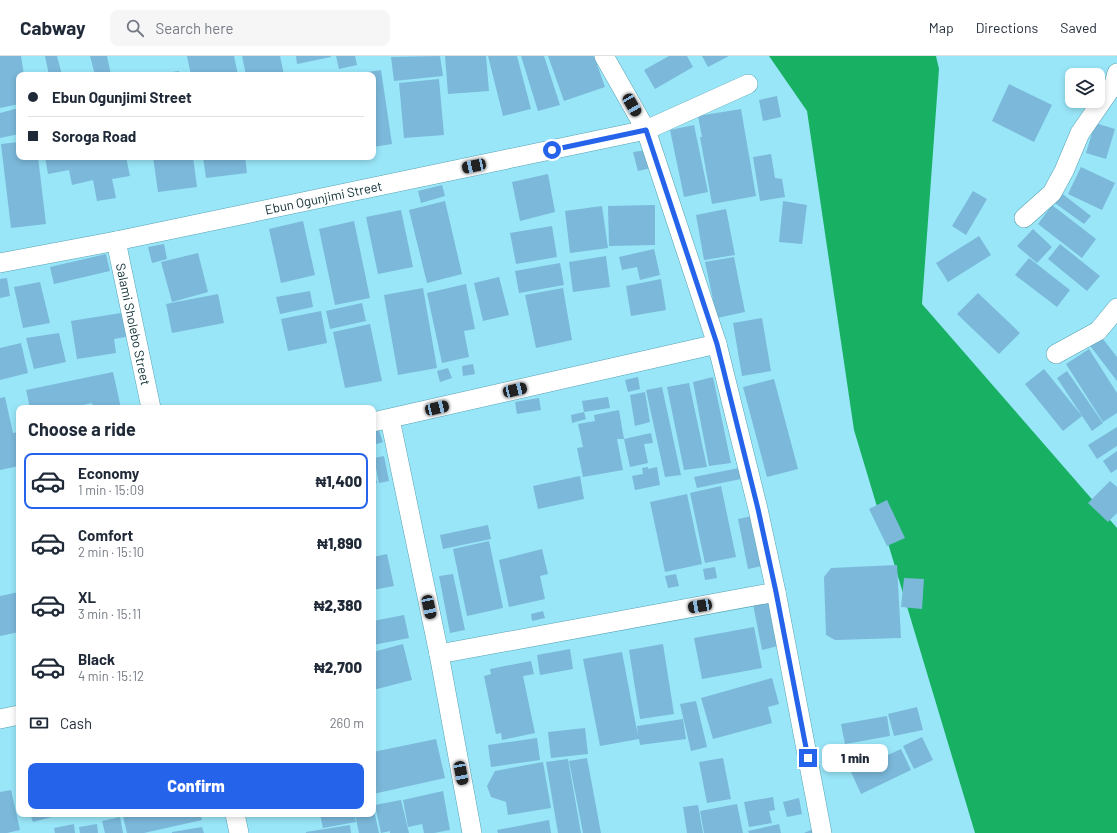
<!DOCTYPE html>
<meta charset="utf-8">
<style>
body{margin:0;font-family:Barlow,sans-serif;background:#f6f6f7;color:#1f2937;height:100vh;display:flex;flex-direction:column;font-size:15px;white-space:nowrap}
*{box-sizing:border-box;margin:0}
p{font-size:13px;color:#747a83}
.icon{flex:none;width:22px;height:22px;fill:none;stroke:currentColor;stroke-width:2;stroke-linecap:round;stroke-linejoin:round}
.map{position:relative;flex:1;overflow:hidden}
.drawer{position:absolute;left:16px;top:349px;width:360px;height:412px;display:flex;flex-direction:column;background:#fff;border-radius:8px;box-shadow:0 2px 6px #0003}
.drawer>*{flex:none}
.hud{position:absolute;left:16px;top:16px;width:360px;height:88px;border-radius:8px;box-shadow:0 2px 6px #0003;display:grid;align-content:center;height:88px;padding:0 12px;background:#fff}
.fabs{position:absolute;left:1065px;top:12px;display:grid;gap:8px}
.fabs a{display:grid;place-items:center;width:40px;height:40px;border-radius:8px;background:#fff;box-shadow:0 2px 6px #0003;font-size:20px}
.end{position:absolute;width:18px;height:18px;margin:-9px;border:5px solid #2563eb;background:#fff;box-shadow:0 0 0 2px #fff}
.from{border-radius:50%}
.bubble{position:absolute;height:28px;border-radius:8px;background:#fff;box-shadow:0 2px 6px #0003;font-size:13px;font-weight:800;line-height:28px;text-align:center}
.car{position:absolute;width:12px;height:24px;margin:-12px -6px;border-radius:5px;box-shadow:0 0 3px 1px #0007;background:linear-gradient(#222 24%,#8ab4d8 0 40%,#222 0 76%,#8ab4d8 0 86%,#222 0)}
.hud b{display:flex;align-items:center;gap:14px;height:38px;font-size:15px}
.hud b+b{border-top:1px solid #e0e1e3}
.hud i{width:10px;height:10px;background:#1f2937}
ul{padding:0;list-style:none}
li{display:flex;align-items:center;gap:12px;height:56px;margin:0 8px 6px;padding:0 4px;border:2px solid transparent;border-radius:8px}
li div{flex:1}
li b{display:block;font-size:15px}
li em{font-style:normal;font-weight:800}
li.current{border-color:#2563eb}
li>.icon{width:36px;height:36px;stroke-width:1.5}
h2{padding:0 12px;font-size:18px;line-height:48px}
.pay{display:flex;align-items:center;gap:10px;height:44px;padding:0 12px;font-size:15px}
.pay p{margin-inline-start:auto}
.primary-button{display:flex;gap:8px;margin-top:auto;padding:8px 12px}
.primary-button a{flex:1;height:46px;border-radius:8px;background:#2563eb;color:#fff;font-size:16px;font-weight:800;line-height:46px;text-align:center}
header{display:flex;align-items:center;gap:24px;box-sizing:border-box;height:56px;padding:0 20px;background:#fff;border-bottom:1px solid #e0e1e3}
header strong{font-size:19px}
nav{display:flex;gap:22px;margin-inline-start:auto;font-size:14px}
.search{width:280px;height:36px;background:#f6f6f7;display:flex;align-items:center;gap:10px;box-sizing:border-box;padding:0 14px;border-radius:8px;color:#747a83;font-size:15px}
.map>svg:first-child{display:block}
.forest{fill:#18b164}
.building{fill:#7bb8da}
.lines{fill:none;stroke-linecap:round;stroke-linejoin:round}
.street-casing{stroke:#55a2b3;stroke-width:20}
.street{stroke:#fff;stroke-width:19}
.route{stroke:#2563eb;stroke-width:5}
.labels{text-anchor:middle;stroke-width:3;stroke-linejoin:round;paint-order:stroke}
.street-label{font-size:13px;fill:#092b31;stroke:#99e6f8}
</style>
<header>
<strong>Cabway</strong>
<div class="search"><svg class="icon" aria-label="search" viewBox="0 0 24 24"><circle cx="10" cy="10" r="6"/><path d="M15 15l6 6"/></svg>Search here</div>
<nav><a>Map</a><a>Directions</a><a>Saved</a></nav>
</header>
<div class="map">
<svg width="1117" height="777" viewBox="0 0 1117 777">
<rect width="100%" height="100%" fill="#99e6f8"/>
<path class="forest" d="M769,0H936L939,13L922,248L1117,472V777H975L854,374L807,55Z"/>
<path class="building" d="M0,0H21L24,19H19V48L0,52Z
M45,0H57L62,19H49Z
M90,0H107L111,19H95Z
M187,0H234L238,19H191Z
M242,0H280L284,19H246Z
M296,0H331V1L297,8Z
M336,0H355L357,9L339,13Z
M440,0L443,20L394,25L391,1Z
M445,0H486L489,35L448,38Z
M488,0H517L531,53L503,60Z
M521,0H544L560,49L538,55Z
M548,0H594L605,31L564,45Z
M669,0H687L693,11L655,33L644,14Z
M702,0H729L708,11Z
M381,14L392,88L373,91V19L354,18Z
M179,15V19H160V18Z
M439,23L444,79L404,82L399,27Z
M1009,28L1052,49L1034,86L992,65Z
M777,40L781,61L763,65L759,44Z
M19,52V78L0,82V57Z
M741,53L756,140L712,148L700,81H702L698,60Z
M1095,67L1115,73L1106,103L1086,97Z
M694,69L708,136L684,141L670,74Z
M19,86V101H38L46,168L11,172L1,88Z
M647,94L651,112L638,115L633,96Z
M771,98L775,122L782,123L785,141L760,145L753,101Z
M45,101H126L130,120L112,123L116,142L97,145L93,124L72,129L69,114L48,118Z
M153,101H193L197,131L158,136Z
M203,101H245L247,117L206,122Z
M1081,111L1115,127L1102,154L1068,138Z
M548,118L555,156L520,165L512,126Z
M442,129L445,140L421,147L418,135Z
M973,135L987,143L966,179L952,170Z
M1060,136L1091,160L1084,168L1052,145Z
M445,145L462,218L427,227L409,154Z
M783,145L807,149L802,188L779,186Z
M655,149V189L609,190L608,150Z
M1052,149L1096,183L1082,202L1038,168Z
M602,150L608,192L570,197L565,155Z
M726,153L735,199L704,204L696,159Z
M401,154L413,211L378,218L366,161Z
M303,165L315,219L281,227L269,173Z
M354,165L370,242L335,249L319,173Z
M552,170L557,201L516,208L510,177Z
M1033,173L1052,191L1037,207L1017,190Z
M979,180L991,199L948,226L936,207Z
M164,188L167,203L152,207L148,191Z
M1060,188L1100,220L1087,235L1048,203Z
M654,193L660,219L640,224L637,211L622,214L619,201Z
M198,197L208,236L172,246L161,206Z
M106,198L110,215L54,228L50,211Z
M606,200L610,231L573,236L569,206Z
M734,201L745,256L717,262L705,206Z
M1029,202L1070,234L1057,251L1015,219Z
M560,207L564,229L519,237L515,215Z
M499,221L509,259L483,265L474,227Z
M7,222L10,240L0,242V223Z
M661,223L666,254L631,260L626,230Z
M40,226L50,267L23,272L14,231Z
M466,228L475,273L464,275L469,301L442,307L427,237Z
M423,232L437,312L398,319L384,239Z
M563,232L572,284L536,292L525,239Z
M310,235L313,251L280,258L276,241Z
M978,237L1020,277L999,298L957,258Z
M218,238L224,267L172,277L166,248Z
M362,247L366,265L330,273L326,255Z
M321,255L327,287L288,295L281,263Z
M127,256L131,280L114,283L116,297L77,303L71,265Z
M762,262L771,315L742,320L733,267Z
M370,268L382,325L345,332L333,276Z
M59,277L66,306L34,313L26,282Z
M1099,278L1117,301V325L1088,287Z
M21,287L28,317L0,324V292Z
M1089,293L1117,337V357L1103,366L1066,308Z
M473,308L475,318L463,320L462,310Z
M448,312L452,322L440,326L437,315Z
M1044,313L1082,360L1063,375L1025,328Z
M1067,315L1103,367L1092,375L1057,322Z
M113,316L121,352H93L92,347L71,352H30L26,334Z
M638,321L640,333L628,336L625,324Z
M713,321L731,407L709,410L693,326Z
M774,323L798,413L767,421L743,331Z
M689,327L707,411L684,414L667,331Z
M662,331L681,419L665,421L646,334Z
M645,336L650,366L635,370L630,339Z
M5,341L13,377L19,376V410L0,414V342Z
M608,341L610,352L584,356L582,345Z
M539,342L541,354L517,358L515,346Z
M619,354L624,383H617L623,414L583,421L577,392L583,391L578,368L595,365L594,359Z
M584,356L586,363L572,367L571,359Z
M1117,371V390L1097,403L1088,389Z
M378,372L383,386L373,389V373Z
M651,377L653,387L644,388L648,407L630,411L624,383Z
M1117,395V413L1111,417L1103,405Z
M384,400L389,425L379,427L374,402Z
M648,411V413L657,411L660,429L635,434L632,420L643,418L642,412Z
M739,412L741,423L697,432L694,421Z
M373,413L377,427L373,428Z
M580,420L584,443L538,453L533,430Z
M1110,425L1117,431V457L1108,466L1088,447Z
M721,430L736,501L705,507L690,437Z
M687,438L702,508L665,516L650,446Z
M887,444L905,482L887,490L869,453Z
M752,460L762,510L748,513L738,463Z
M488,469L491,483L443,493L440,479Z
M489,485L503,552L467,560L453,493Z
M542,493L548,518L540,520L545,543L509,551L499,504Z
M387,498L394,530L373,534V501Z
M897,509L901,582L835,584L826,579L824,521L831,512Z
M715,511L717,522L705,524L703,513Z
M453,518L465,574L450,577L439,520Z
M676,518L679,530L668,532L665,520Z
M904,522L924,523L922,553L901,551Z
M19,536V576L0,580V540Z
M769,545L778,590L762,594L753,548Z
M543,555L545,562L532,565L531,558Z
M404,559L409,582L373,589V565Z
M754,571L762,612L702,623L694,582Z
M403,588L412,624L373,634V596Z
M663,588L674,658L640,663L629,594Z
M570,593L573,613L540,619L537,599Z
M622,596L638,680L637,670L683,663L686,683L640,689L639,683L600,690L583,603Z
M531,605L534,618L523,620L535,677L502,684L501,677L496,678L484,620L491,618L490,613Z
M772,622L779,648L768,651L772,667L713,683L701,642Z
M696,645L707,691L691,695L680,648Z
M917,651L923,674L894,680L888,658Z
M887,660L890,680L845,688L841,668Z
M585,672L588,698L551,702L548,676Z
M922,681L933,704L914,713L903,690Z
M537,682L540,704L491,711L488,689Z
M436,683L445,722L373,738V696Z
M901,693L911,714L861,738L851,716Z
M587,702L601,777H583L569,705Z
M723,702L731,743L707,747L699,706Z
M568,703L581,777H558L546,706Z
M543,706L551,752L508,759L506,746L491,741L487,730L495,715Z
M11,734L20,774L7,777H0V736Z
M443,735L450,774L434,777H424L422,768L408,771L403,744Z
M773,741L775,754L769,755L772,767L749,771L744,746Z
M799,742L802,758L787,761L783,746Z
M401,744L409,777H390V775L381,777L375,749Z
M737,748L743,777H704L700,755Z
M698,749L703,777H687L683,751Z
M373,750L379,777H359L355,758H373Z
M30,758H63L33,766Z
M73,758H86V759L74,761Z
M133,758H200L202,764L144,777H127L123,760Z
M320,758H354L356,766L323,772Z
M120,761L123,777H105L102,765Z
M549,764L551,777H498L497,774Z
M74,768L75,777H55L54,772Z
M97,768L98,777H80L79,771Z
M779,768L781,777H749L748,775Z
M350,769L351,777H306V776Z
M202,771L204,777H172V776Z
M815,772L817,777H804Z"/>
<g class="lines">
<g class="street-casing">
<g id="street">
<path d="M604,0L646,74L717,288L758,453L776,536L822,777"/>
<path d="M1024,162L1052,137L1064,115L1080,77L1114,28L1117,17"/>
<path id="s1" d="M116,185L151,352"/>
<path id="s2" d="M0,207L116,185L646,74L748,28"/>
<path d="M1056,298L1098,275L1117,252"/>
<path d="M390,363L439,598L472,777"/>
<path d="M373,366L717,288"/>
<path d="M439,598L776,536"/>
<path d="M0,663L19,659"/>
<path d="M235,758L239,777"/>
</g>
</g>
<use href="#street" class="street"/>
</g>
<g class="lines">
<path class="route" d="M552,94L646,74L717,288L758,453L776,536L808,702"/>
</g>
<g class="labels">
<g class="street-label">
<text dy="5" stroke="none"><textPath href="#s2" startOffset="330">Ebun Ogunjimi Street</textPath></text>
<text dy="5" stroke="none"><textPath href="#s1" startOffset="85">Salami Sholebo Street</textPath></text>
</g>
</g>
</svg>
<div class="fabs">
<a><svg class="icon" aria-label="layers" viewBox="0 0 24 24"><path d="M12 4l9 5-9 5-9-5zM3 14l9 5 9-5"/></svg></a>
</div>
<i class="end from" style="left:552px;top:94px"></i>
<i class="end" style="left:808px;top:702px"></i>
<div class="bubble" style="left:822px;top:688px;width:66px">1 min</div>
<i class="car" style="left:632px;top:49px;rotate:150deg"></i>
<i class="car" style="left:474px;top:110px;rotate:258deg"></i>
<i class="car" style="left:515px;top:334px;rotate:77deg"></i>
<i class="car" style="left:437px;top:352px;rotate:77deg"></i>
<i class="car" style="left:700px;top:550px;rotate:260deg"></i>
<i class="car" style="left:429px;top:551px;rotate:168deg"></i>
<i class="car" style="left:461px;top:717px;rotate:169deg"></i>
<div class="hud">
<b><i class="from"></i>Ebun Ogunjimi Street</b>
<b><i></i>Soroga Road</b>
</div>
<section class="drawer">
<h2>Choose a ride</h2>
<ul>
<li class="current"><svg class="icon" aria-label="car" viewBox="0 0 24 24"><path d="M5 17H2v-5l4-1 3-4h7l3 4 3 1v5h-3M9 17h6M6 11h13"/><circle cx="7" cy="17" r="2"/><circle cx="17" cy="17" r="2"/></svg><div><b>Economy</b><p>1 min · 15:09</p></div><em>₦1,400</em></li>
<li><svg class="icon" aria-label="car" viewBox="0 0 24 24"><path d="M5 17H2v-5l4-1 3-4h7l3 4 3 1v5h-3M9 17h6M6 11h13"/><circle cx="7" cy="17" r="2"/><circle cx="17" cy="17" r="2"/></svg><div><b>Comfort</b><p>2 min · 15:10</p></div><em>₦1,890</em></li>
<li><svg class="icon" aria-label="car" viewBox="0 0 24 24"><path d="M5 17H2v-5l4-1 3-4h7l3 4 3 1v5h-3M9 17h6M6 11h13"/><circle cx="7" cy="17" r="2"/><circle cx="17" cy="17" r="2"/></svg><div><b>XL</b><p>3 min · 15:11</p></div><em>₦2,380</em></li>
<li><svg class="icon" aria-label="car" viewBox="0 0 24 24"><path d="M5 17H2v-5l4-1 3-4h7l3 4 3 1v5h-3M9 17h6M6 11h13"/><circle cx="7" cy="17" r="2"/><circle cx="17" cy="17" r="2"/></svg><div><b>Black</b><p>4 min · 15:12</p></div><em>₦2,700</em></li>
</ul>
<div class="pay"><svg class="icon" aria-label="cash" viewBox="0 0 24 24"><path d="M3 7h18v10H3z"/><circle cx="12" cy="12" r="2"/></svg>Cash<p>260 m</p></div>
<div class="primary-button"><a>Confirm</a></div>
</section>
</div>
